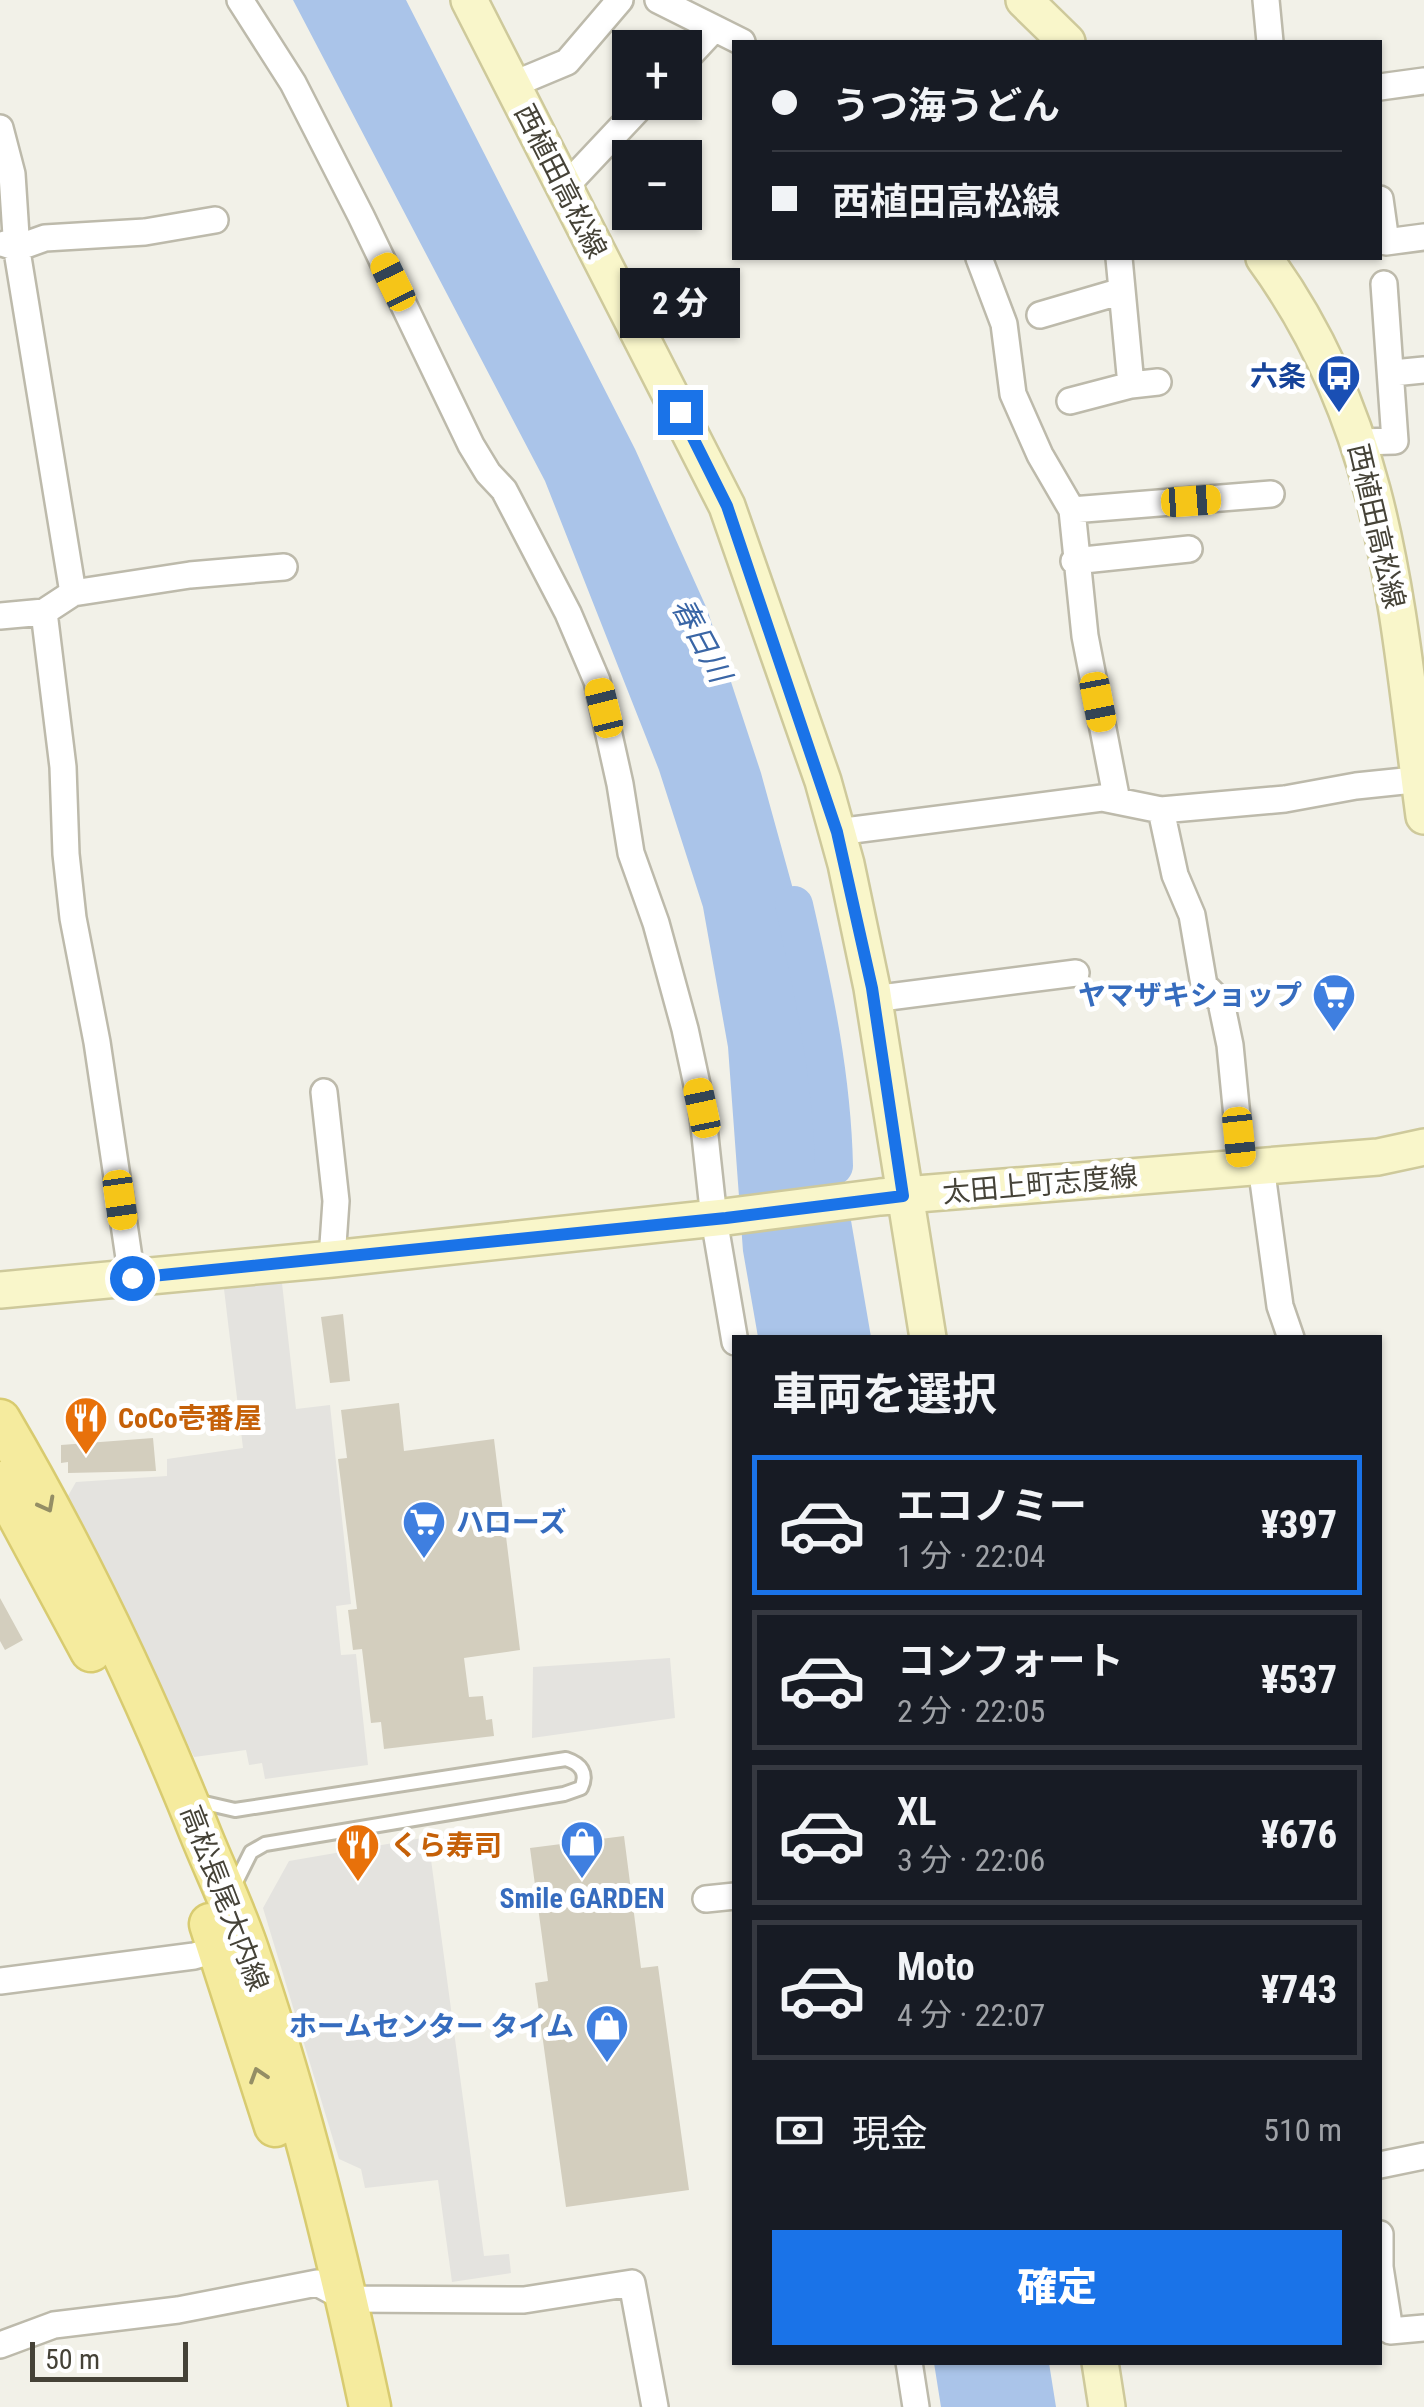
<!DOCTYPE html>
<html lang="ja">
<meta charset="utf-8">
<style>
body{margin:0;font-family:"Roboto Condensed","Noto Sans JP",sans-serif;background:#20242c;color:#f1f3f6;height:100vh;display:flex;flex-direction:column;font-size:38px;white-space:nowrap}
*{box-sizing:border-box;margin:0}
p{font-size:32px;color:#9ea1a6}
.icon{flex:none;width:55px;height:55px;fill:none;stroke:currentColor;stroke-width:2;stroke-linecap:round;stroke-linejoin:round}
.map{position:relative;flex:1;overflow:hidden}
.side{position:absolute;left:732px;top:1335px;width:650px;height:1030px;display:flex;flex-direction:column;background:#171b24;border-radius:0px;box-shadow:0 2px 8px #0004}
.side>*{flex:none}
.banner{position:absolute;left:732px;top:40px;width:650px;height:220px;border-radius:0px;box-shadow:0 2px 8px #0004;display:grid;align-content:center;height:220px;padding:0 40px;background:#171b24}
.controls{position:absolute;left:612px;top:30px;display:grid;gap:20px}
.controls a{display:grid;place-items:center;width:90px;height:90px;border-radius:0px;background:#171b24;box-shadow:0 2px 8px #0004;font-size:50px}
.scale{position:absolute;left:30px;bottom:25px;width:158px;box-sizing:border-box;padding-left:10px;border:5px solid #454237;border-top:0;font-size:28px;line-height:35px;white-space:nowrap;color:#454237;-webkit-text-stroke:8px #fff;paint-order:stroke}
.end{position:absolute;width:45px;height:45px;margin:-22px;border:12px solid #1a73e8;background:#fff;box-shadow:0 0 0 5px #fff}
.from{border-radius:50%}
.bubble{position:absolute;height:70px;border-radius:0px;background:#171b24;box-shadow:0 2px 8px #0004;font-size:32px;font-weight:800;line-height:70px;text-align:center}
.car{position:absolute;width:30px;height:60px;margin:-30px -15px;border-radius:12px;box-shadow:0 0 8px 2px #0007;background:linear-gradient(#f5c518 24%,#345 0 40%,#f5c518 0 76%,#345 0 86%,#f5c518 0)}
.banner b{display:flex;align-items:center;gap:35px;height:95px;font-size:38px}
.banner b+b{border-top:2px solid #363941}
.banner i{width:25px;height:25px;background:#f1f3f6}
ul{padding:0;list-style:none}
li{display:flex;align-items:center;gap:30px;height:140px;margin:0 20px 15px;padding:0 20px;border:5px solid #363941;border-radius:0px}
li div{flex:1}
li b{display:block;font-size:38px}
li em{font-style:normal;font-weight:800}
li.on{border-color:#1a73e8}
li>.icon{width:90px;height:90px;stroke-width:1.5}
h2{padding:0 40px;font-size:45px;line-height:120px}
.pay{display:flex;align-items:center;gap:25px;height:110px;padding:0 40px;font-size:38px}
.pay p{margin-inline-start:auto}
.primary-button{display:flex;gap:20px;margin-top:auto;padding:20px 40px}
.primary-button a{flex:1;height:115px;border-radius:0px;background:#1a73e8;color:#fff;font-size:40px;font-weight:800;line-height:115px;text-align:center}
.map>svg:first-child{display:block}
.parking{fill:#e4e3df}
.water{fill:#aac4e9}
.lines{fill:none;stroke-linecap:round;stroke-linejoin:round}
.river{stroke:#aac4e9;stroke-width:38}
.building{fill:#d3cebe}
.lane-casing{stroke:#bdbaab;stroke-width:18}
.street-casing{stroke:#bdbaab;stroke-width:30}
.secondary-casing{stroke:#cec99b;stroke-width:40}
.primary-casing{stroke:#d8cb70;stroke-width:45}
.lane{stroke:#fff;stroke-width:12}
.street{stroke:#fff;stroke-width:25}
.secondary{stroke:#f9f6ca;stroke-width:35}
.primary{stroke:#f5eb9e;stroke-width:40}
.oneway{stroke:#948e65}
.route{stroke:#1a73e8;stroke-width:12}
.labels{text-anchor:middle;stroke-width:10;stroke-linejoin:round;paint-order:stroke}
.street-label{font-size:28px;fill:#454237;stroke:#fff}
.transit-label{font-size:28px;font-weight:bold;fill:#164399;stroke:#fff;text-anchor:end}
.shop-label{font-size:28px;font-weight:bold;fill:#366cbe;stroke:#fff;text-anchor:end}
.food-label{font-size:28px;font-weight:bold;fill:#c56008;stroke:#fff;text-anchor:start}
.water-label{font-size:30px;font-style:italic;fill:#3a66a6;stroke:#fff}
</style>
<div class="map">
<svg width="1424" height="2407" viewBox="0 0 1424 2407">
<rect width="100%" height="100%" fill="#f2f1e8"/>
<path class="parking" d="M282,1283L296,1409L330,1405L351,1604L336,1606L341,1655L356,1654L368,1765L265,1779L262,1763L249,1765L246,1750L194,1757L68,1496L76,1482L167,1476V1459L243,1448L224,1289Z
M670,1658L675,1718L532,1738L533,1667Z
M428,1837L484,2256L509,2254L511,2273L452,2282L438,2180L365,2188L361,2169L339,2159L263,1908L289,1861Z"/>
<path class="water" d="M293,0H406L635,449L707,609L761,773L796,900L871,1337H758L743,1251L728,1047L703,907L659,770L545,481Z
M934,2363H1049L1056,2407H941Z"/>
<g class="lines">
<path class="river" d="M794,905C814,992 832,1077 834,1166"/>
</g>
<path class="building" d="M343,1314L350,1381L330,1383L321,1317Z
M399,1403L404,1451L494,1439L520,1650L464,1658L469,1697L483,1696L486,1720L492,1719L494,1736L384,1749L381,1722L371,1723L362,1649L353,1650L348,1610L357,1609L338,1459L347,1458L341,1410Z
M153,1438L156,1471L68,1473V1462L61,1463V1445Z
M0,1598L23,1640L5,1650L0,1641Z
M624,1836L641,1968L658,1966L689,2190L566,2207L535,1983L548,1981L530,1848Z"/>
<g class="lines">
<g class="lane-casing">
<path id="lane" d="M196,1801L235,1810L566,1759C581,1764 588,1773 581,1788L564,1794L265,1844L251,1852L234,1886"/>
</g>
<g class="street-casing">
<path id="street" d="M240,0L293,83L361,216L471,445L488,473L504,490L568,613L597,681L620,784L631,853L656,923L685,1029L702,1108L714,1219L735,1342
M658,0L742,42
M1266,0L1270,42
M685,60L713,30
M512,85L567,62L620,0
M1380,87L1424,81
M0,128L12,174L17,251L73,593L44,612
M565,187L645,102
M1380,199L1386,242L1424,237
M5,244L17,248L45,238L145,232L215,220
M979,258L1004,324L1013,394L1040,455L1072,510L1271,494
M1040,315L1122,291
M1393,373L1424,370
M1131,385L1158,382
M1070,401L1131,385L1119,258
M1360,442L1395,441L1384,284
M1072,510L1085,636L1117,801
M1074,561L1189,549
M73,593L190,575L284,567
M0,616L44,612L63,767L66,854L73,918L97,1042L132,1278
M1161,810L1175,875L1192,915L1204,985L1221,1002L1230,1045L1242,1168
M837,832L1102,798L1161,810L1285,799L1356,786L1424,779
M873,999L1076,973
M324,1092L336,1201L332,1259
M1261,1166L1280,1306L1291,1338
M706,1899L735,1896
M0,1981L194,1956L232,1945
M1380,2165L1424,2156
M1380,2234V2267
M1380,2267L1390,2331L1424,2328
M0,2345L54,2325L178,2310L317,2283L347,2299L524,2300L632,2283L655,2407
M909,2362L916,2407"/>
</g>
<g class="secondary-casing">
<path id="secondary" d="M469,0L727,506L823,781L846,864L872,988L928,1338
M1024,0L1067,42
M1264,258C1389,429 1397,614 1424,816
M0,1290L332,1259L725,1217L880,1197L1378,1157L1424,1147
M1100,2362L1107,2407"/>
</g>
<g class="primary-casing">
<path id="primary" d="M0,1420C78,1553 144,1692 201,1835C216,1872 234,1909 247,1947C299,2097 337,2251 370,2407
M0,1482L91,1651
M210,1924L275,2126"/>
</g>
<use href="#lane" class="lane"/>
<use href="#street" class="street"/>
<use href="#secondary" class="secondary"/>
<use href="#primary" class="primary"/>
</g>
<defs><path id="oneway-chevron" d="M-2-3.5L2.5 0L-2 3.5" fill="none" stroke-width="1.6" stroke-linecap="round" stroke-linejoin="round" transform="scale(2.5)"/></defs>
<g class="oneway">
<use href="#oneway-chevron" transform="translate(47 1505) rotate(62)"/>
<use href="#oneway-chevron" transform="translate(258 2075) rotate(-108)"/>
</g>
<g class="lines">
<path class="route" d="M132,1278L726,1218L903,1196L872,988L837,832L727,506L680,412"/>
</g>
<defs>
<g id="bus-pin" transform="scale(2.25)"><path d="M0 17L-7.5 6A9.5 9.5 0 1 1 7.5 6Z" fill="#1a4fb4" stroke="#fff"/><path d="M-5-6H5V4H4V6H2V4H-2V6H-4V4H-5ZM-3.5-4V0h7V-4ZM-3.5 1.2v1.5H-2V1.2ZM2 1.2v1.5H3.5V1.2Z" fill="#fff"/></g>
<g id="supermarket-pin" transform="scale(2.25)"><path d="M0 17L-7.5 6A9.5 9.5 0 1 1 7.5 6Z" fill="#3f7fe0" stroke="#fff"/><path d="M-6-5.5h2.5l.6 2H6L4.5 2H-2.5L-4.4-4H-6ZM-1.5 3.2a1.3 1.3 0 1 0 .1 0ZM3 3.2a1.3 1.3 0 1 0 .1 0Z" fill="#fff"/></g>
<g id="restaurant-pin" transform="scale(2.25)"><path d="M0 17L-7.5 6A9.5 9.5 0 1 1 7.5 6Z" fill="#e8710a" stroke="#fff"/><path d="M-5-6h1v4h1v-4h1v4h1v-4h1v5L-1.5 .5V6h-2V.5L-5-1ZM5-6V6H3V1.5H1.5Q1.5-4 5-6Z" fill="#fff"/></g>
<g id="shop-pin" transform="scale(2.25)"><path d="M0 17L-7.5 6A9.5 9.5 0 1 1 7.5 6Z" fill="#3f7fe0" stroke="#fff"/><path d="M-5-2.5h2.3a2.7 3.5 0 0 1 5.4 0H5L5.5 6h-11ZM-1.5-2.5h3a1.5 2.3 0 0 0-3 0Z" fill="#fff"/></g>
</defs>
<g fill-rule="evenodd">
<use href="#bus-pin" x="1339" y="376"/>
<use href="#supermarket-pin" x="1334" y="995"/>
<use href="#restaurant-pin" x="86" y="1418"/>
<use href="#supermarket-pin" x="424" y="1522"/>
<use href="#shop-pin" x="582" y="1842"/>
<use href="#restaurant-pin" x="358" y="1845"/>
<use href="#shop-pin" x="607" y="2026"/>
</g>
<g class="labels">
<g class="street-label">
<text transform="translate(561 181) rotate(63)" y="10">西植田高松線</text>
<text transform="translate(1377 526) rotate(77)" y="10">西植田高松線</text>
<text transform="translate(1040 1184) rotate(-5)" y="10">太田上町志度線</text>
<text transform="translate(225 1898) rotate(69)" y="10">高松長尾大内線</text>
</g>
<g class="transit-label">
<text x="1306" y="386">六条</text>
</g>
<g class="shop-label">
<text x="1302" y="1005">ヤマザキショップ</text>
<text x="456" y="1532" text-anchor="start">ハローズ</text>
<text x="582" y="1908" text-anchor="middle">Smile GARDEN</text>
<text x="574" y="2036">ホームセンター タイム</text>
</g>
<g class="food-label">
<text x="118" y="1428">CoCo壱番屋</text>
<text x="390" y="1855">くら寿司</text>
</g>
<g class="water-label">
<text transform="translate(701 640) rotate(62)" y="10">春日川</text>
</g>
</g>
</svg>
<div class="controls">
<a>+</a>
<a>−</a>
</div>
<div class="scale">50 m</div>
<i class="end from" style="left:132px;top:1278px"></i>
<i class="end" style="left:680px;top:412px"></i>
<div class="bubble" style="left:620px;top:268px;width:120px">2 分</div>
<i class="car" style="left:393px;top:282px;rotate:334deg"></i>
<i class="car" style="left:1191px;top:501px;rotate:86deg"></i>
<i class="car" style="left:1098px;top:702px;rotate:169deg"></i>
<i class="car" style="left:604px;top:708px;rotate:346deg"></i>
<i class="car" style="left:702px;top:1108px;rotate:348deg"></i>
<i class="car" style="left:1239px;top:1137px;rotate:174deg"></i>
<i class="car" style="left:120px;top:1200px;rotate:172deg"></i>
<div class="banner">
<b><i class="from"></i>うつ海うどん</b>
<b><i></i>西植田高松線</b>
</div>
<section class="side">
<h2>車両を選択</h2>
<ul>
<li class="on"><svg class="icon" aria-label="car" viewBox="0 0 24 24"><path d="M5 17H2v-5l4-1 3-4h7l3 4 3 1v5h-3M9 17h6M6 11h13"/><circle cx="7" cy="17" r="2"/><circle cx="17" cy="17" r="2"/></svg><div><b>エコノミー</b><p>1 分 · 22:04</p></div><em>¥397</em></li>
<li><svg class="icon" aria-label="car" viewBox="0 0 24 24"><path d="M5 17H2v-5l4-1 3-4h7l3 4 3 1v5h-3M9 17h6M6 11h13"/><circle cx="7" cy="17" r="2"/><circle cx="17" cy="17" r="2"/></svg><div><b>コンフォート</b><p>2 分 · 22:05</p></div><em>¥537</em></li>
<li><svg class="icon" aria-label="car" viewBox="0 0 24 24"><path d="M5 17H2v-5l4-1 3-4h7l3 4 3 1v5h-3M9 17h6M6 11h13"/><circle cx="7" cy="17" r="2"/><circle cx="17" cy="17" r="2"/></svg><div><b>XL</b><p>3 分 · 22:06</p></div><em>¥676</em></li>
<li><svg class="icon" aria-label="car" viewBox="0 0 24 24"><path d="M5 17H2v-5l4-1 3-4h7l3 4 3 1v5h-3M9 17h6M6 11h13"/><circle cx="7" cy="17" r="2"/><circle cx="17" cy="17" r="2"/></svg><div><b>Moto</b><p>4 分 · 22:07</p></div><em>¥743</em></li>
</ul>
<div class="pay"><svg class="icon" aria-label="cash" viewBox="0 0 24 24"><path d="M3 7h18v10H3z"/><circle cx="12" cy="12" r="2"/></svg>現金<p>510 m</p></div>
<div class="primary-button"><a>確定</a></div>
</section>
</div>
